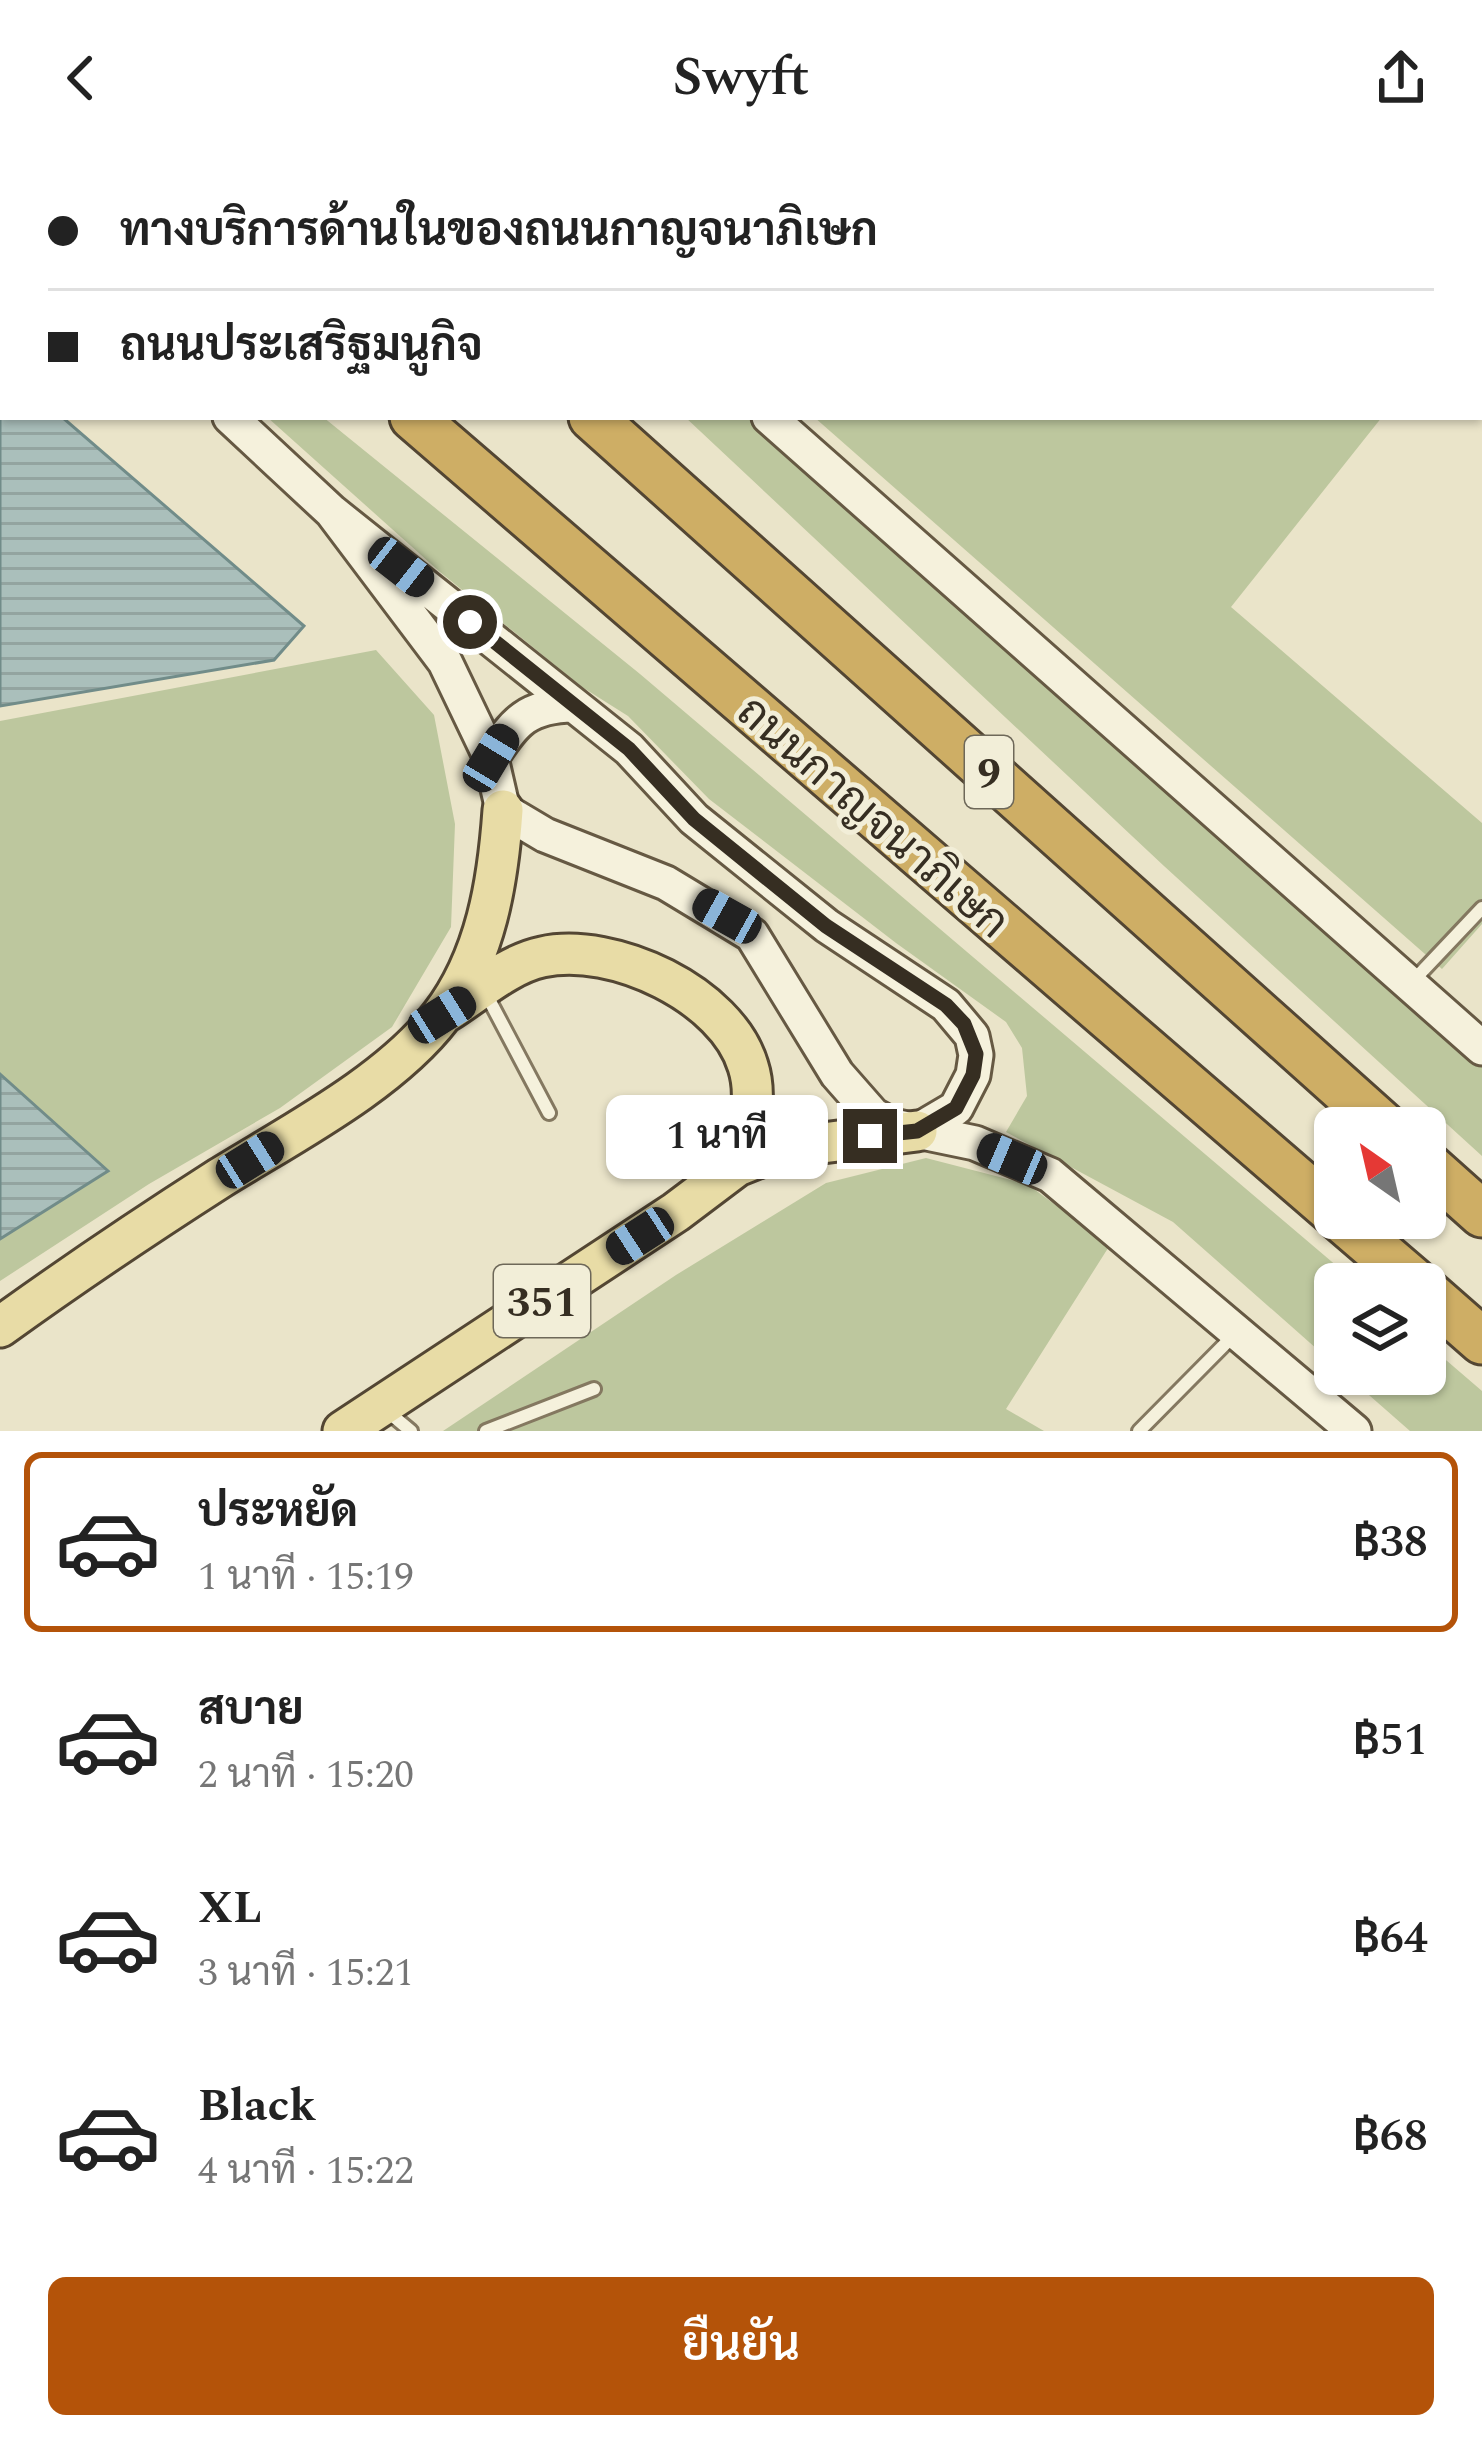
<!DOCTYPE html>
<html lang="th">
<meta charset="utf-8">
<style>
body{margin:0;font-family:Spectral,Sarabun,serif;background:#f6f6f6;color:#222;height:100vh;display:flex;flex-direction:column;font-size:45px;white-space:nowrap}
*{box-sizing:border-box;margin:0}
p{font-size:39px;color:#767676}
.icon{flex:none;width:66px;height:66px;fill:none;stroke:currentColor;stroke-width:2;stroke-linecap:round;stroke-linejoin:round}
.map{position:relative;height:1275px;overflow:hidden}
.details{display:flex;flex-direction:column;background:#fff;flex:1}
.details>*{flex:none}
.top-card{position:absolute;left:0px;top:0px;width:1482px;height:264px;box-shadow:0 3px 9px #0004;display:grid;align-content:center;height:264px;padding:0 48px;background:#fff}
.needle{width:78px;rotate:326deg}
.controls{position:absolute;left:1314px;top:951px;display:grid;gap:24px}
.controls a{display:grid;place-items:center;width:132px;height:132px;border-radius:18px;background:#fff;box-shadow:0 3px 9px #0004;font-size:60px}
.end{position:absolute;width:54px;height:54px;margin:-27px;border:15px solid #362e22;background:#fff;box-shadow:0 0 0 6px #fff}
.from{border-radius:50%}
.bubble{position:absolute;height:84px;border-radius:18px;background:#fff;box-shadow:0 3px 9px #0004;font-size:39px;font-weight:600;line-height:84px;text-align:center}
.car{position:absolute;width:36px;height:72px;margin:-36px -18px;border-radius:15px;box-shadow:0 0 9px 3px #0007;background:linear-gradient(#222 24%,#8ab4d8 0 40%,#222 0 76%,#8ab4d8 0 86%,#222 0)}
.top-card b{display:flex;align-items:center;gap:42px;height:114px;font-size:45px}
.top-card b+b{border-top:3px solid #e0e0e0}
.top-card i{width:30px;height:30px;background:#222}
ul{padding:21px 0 0;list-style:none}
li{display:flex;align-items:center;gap:36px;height:180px;margin:0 24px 18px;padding:0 24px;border:6px solid transparent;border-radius:18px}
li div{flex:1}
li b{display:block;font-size:45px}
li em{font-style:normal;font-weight:600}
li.selected{border-color:#b45309}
li>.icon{width:108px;height:108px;stroke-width:1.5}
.button{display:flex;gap:24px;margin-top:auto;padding:24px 48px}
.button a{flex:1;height:138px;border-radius:18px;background:#b45309;color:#fff;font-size:48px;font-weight:600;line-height:138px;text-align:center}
header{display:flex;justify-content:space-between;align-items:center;height:156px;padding:0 48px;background:#fff;font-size:54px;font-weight:600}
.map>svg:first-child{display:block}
.grass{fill:#bdc79e}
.water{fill:url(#water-rules);stroke:#718c89;stroke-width:3}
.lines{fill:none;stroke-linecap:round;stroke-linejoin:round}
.lane-casing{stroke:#847860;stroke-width:18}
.secondary-casing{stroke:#665943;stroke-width:39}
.primary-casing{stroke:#534633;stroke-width:45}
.highway-casing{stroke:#534633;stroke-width:51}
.lane{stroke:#f5f1dc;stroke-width:12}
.secondary{stroke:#f5f1dc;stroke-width:33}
.primary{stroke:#e8dca6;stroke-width:39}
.highway{stroke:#ceae65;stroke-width:45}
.route{stroke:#362e22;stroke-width:15}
.labels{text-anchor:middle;stroke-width:10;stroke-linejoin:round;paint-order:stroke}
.shield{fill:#f2eed8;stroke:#6e6859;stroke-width:3}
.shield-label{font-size:42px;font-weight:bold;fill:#362e22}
.street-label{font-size:45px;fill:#362e22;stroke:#f2eed8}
</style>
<header><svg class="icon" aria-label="back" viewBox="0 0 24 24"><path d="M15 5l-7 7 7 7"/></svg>Swyft<svg class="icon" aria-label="share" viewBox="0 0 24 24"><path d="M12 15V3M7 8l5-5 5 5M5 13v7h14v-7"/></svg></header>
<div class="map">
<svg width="1482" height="1275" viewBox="0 0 1482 1275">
<defs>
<pattern id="water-rules" width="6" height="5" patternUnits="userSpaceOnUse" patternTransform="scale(3)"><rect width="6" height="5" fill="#aabfbb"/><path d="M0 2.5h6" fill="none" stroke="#93a4a0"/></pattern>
</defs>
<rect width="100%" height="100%" fill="#eae4c9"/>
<path class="grass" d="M516,0H1482V135L1479,139V3Z
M267,261H323L640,518L1358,1128H1335V1209L1173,1066L1006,976L1027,940L1022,892L1006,866L896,787L709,643L628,560L582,531L440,416Z
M685,261H754L1482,904V1000L1164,710Z
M814,261H1382L1231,451L1482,667V768L1442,813Z
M376,494L434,559L455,668L451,771L392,871L280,952L149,1028L0,1125V565Z
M926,1002L1027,1028L1110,1089L1006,1253L1044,1275H443L676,1119L826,1027Z
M1425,1186L1482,1235V1275H1410L1345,1218H1425Z"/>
<path class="water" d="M0,207L3,261H62L304,470L274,504L0,550Z
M0,918L108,1015L0,1083Z"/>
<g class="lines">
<g class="lane-casing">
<path id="lane" d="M1413,825L1482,752
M484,834L549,957
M387,1255L411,1275
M486,1275L594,1233
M1139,1275L1235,1178"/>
</g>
<g class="secondary-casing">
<path id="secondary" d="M476,0L479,3
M0,76L3,78
M230,261L332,356L629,593L694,663L827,770L946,849L972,880L976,899L973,919L956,952L917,975
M769,261L1482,892
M332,356L445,506L491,602L503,654L545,679L666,727L752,779L837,918L873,959L893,970L975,987L1050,1019L1354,1275
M491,602C515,565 527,550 573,549"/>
</g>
<g class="primary-casing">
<path id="primary" d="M446,856C475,838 508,808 542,801C613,785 727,839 748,910C759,944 747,977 737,1010
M0,1171C72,1119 145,1070 220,1022C291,978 390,927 441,860C486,801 498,726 503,654
M343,1275L676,1056L737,1010L783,992L917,975"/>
</g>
<g class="highway-casing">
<path id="highway" d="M36,0L40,3
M127,0L130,3
M291,0L294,3
M334,0L337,3
M413,261L1335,1057
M592,261L1386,972
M1425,1007L1482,1058
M1340,1062L1417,1128
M1425,1135L1482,1185"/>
</g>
<use href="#lane" class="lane"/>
<use href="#secondary" class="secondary"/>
<use href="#primary" class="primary"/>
<use href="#highway" class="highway"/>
</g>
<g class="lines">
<path class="route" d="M470,466L629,593L694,663L826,770L946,849L964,868L976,898L973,919L956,952L917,975L870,980"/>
</g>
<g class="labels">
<g class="shield">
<rect x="965" y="580" width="48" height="72" rx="9"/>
<rect x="494" y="1109" width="96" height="72" rx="9"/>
</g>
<g class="shield-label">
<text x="989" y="631">9</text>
<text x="542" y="1160">351</text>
</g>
<g class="street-label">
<text transform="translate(874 660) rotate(41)" y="16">ถนนกาญจนาภิเษก</text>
</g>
</g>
</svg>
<div class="controls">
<a><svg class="needle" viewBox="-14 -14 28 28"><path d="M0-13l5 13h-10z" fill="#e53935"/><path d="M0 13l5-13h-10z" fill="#767676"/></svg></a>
<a><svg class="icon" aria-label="layers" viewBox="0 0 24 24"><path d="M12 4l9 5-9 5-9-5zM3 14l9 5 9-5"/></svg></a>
</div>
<i class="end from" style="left:470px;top:466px"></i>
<i class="end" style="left:870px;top:980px"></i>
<div class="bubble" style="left:606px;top:939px;width:222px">1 นาที</div>
<i class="car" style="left:401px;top:411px;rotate:128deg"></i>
<i class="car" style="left:491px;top:602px;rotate:31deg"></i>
<i class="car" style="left:727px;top:760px;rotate:299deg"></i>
<i class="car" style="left:442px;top:859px;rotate:58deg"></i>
<i class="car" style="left:1012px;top:1003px;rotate:293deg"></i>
<i class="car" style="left:250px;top:1004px;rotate:58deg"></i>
<i class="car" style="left:640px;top:1080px;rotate:237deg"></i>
<div class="top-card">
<b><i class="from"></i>ทางบริการด้านในของถนนกาญจนาภิเษก</b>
<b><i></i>ถนนประเสริฐมนูกิจ</b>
</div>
</div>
<section class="details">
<ul>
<li class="selected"><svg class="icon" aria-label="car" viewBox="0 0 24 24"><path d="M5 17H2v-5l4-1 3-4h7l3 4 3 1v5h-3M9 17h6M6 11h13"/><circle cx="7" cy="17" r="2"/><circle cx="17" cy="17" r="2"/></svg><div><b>ประหยัด</b><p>1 นาที · 15:19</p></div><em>฿38</em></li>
<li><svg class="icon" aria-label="car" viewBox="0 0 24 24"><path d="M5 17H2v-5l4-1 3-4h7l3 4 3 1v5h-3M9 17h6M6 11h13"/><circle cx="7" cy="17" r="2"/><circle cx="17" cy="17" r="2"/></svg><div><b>สบาย</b><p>2 นาที · 15:20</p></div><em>฿51</em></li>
<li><svg class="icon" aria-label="car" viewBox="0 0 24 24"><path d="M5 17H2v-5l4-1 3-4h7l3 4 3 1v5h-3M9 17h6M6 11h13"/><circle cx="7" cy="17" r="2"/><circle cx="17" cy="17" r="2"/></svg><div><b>XL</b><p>3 นาที · 15:21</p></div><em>฿64</em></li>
<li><svg class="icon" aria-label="car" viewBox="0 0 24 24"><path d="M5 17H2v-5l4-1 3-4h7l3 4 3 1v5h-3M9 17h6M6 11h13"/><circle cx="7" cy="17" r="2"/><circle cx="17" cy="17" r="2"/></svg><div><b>Black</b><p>4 นาที · 15:22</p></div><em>฿68</em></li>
</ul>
<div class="button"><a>ยืนยัน</a></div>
</section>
